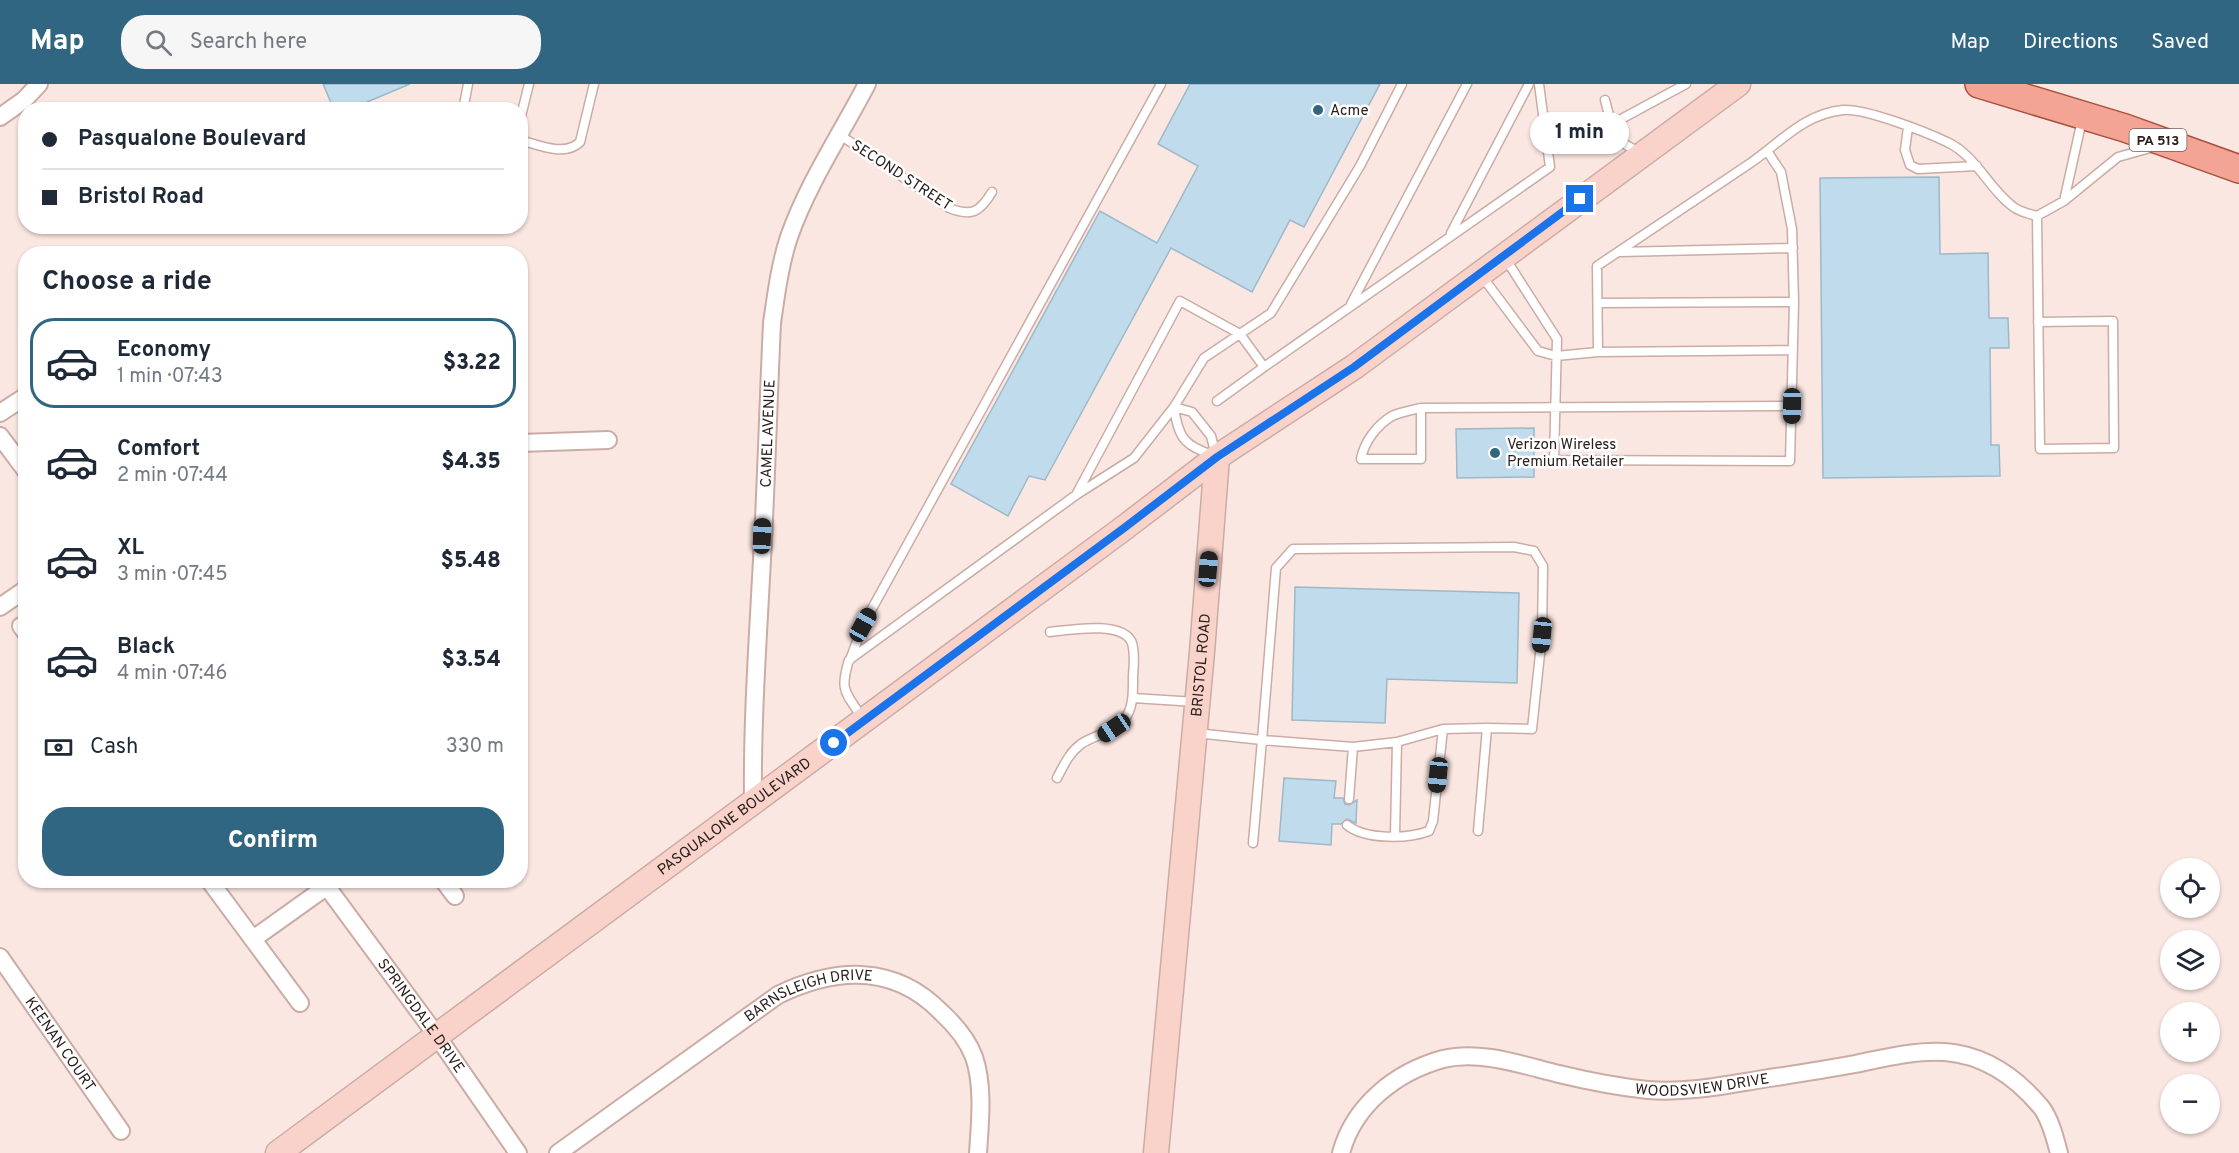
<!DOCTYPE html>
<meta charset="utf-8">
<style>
body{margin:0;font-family:Overpass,sans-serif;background:#f6f6f7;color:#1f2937;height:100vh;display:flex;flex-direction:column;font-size:22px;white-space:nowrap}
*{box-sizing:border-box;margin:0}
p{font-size:20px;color:#747a83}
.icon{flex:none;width:33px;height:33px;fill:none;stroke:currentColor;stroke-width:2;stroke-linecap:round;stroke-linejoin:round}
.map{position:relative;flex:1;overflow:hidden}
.details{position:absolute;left:18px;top:162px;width:510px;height:642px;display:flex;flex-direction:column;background:#fff;border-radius:24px;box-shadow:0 2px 4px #0004}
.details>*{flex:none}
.hud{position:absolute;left:18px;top:18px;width:510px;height:132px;border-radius:24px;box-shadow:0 2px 4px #0004;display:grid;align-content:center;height:132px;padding:0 24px;background:#fff}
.buttons{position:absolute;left:2160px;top:774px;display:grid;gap:12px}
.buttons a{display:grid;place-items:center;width:60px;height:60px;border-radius:50%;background:#fff;box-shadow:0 2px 4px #0004;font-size:30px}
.end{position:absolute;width:27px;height:27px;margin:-14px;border:8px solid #1a73e8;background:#fff;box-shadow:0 0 0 3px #fff}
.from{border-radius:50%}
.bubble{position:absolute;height:42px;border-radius:21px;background:#fff;box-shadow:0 2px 4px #0004;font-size:20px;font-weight:800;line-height:42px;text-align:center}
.car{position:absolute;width:18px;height:36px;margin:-18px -9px;border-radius:8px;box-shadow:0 0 4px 2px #0007;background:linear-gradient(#222 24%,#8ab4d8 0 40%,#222 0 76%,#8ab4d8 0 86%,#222 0)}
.hud b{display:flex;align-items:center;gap:21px;height:57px;font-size:22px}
.hud b+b{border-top:2px solid #e0e1e3}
.hud i{width:15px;height:15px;background:#1f2937}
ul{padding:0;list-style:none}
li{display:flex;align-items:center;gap:18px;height:90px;margin:0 12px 9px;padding:0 12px;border:3px solid transparent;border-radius:24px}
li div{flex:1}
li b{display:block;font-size:22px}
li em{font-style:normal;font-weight:800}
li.active{border-color:#306682}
li>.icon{width:54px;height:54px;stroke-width:1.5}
h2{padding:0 24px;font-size:27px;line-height:72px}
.pay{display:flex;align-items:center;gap:15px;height:66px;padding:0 24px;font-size:22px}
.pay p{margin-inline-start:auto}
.cta{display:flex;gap:12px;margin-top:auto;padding:12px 24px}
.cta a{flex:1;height:69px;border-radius:24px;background:#306682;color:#fff;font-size:24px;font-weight:800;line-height:69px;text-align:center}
header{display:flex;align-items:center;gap:36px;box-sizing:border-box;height:84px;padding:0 30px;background:#306682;color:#fff}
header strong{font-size:28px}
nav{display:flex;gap:33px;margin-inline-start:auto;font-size:21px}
.search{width:420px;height:54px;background:#f6f6f7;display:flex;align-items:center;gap:15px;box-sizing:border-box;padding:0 21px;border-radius:24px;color:#747a83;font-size:22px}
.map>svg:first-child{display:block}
.building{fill:#bfdbec;stroke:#9db9c8;stroke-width:1.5}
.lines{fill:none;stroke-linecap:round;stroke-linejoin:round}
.lane-casing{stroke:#cbaca5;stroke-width:11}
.street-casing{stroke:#cbaca5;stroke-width:20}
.secondary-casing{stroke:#cbaca5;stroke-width:27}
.primary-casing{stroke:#a84f3e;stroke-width:30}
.lane{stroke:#fff;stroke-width:8}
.street{stroke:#fff;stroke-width:16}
.secondary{stroke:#f9d2ca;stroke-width:24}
.primary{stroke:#f4a495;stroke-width:27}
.route{stroke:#1a73e8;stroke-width:8}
.poi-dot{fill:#306682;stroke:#fff;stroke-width:2}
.labels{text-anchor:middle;stroke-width:5;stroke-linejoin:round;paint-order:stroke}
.shield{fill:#fff;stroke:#6b6361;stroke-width:1.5}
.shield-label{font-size:14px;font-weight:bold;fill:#2b201d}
.poi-label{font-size:15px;fill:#2b201d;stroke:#fff;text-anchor:start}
.street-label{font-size:15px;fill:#2b201d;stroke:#fff}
</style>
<header>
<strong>Map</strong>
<div class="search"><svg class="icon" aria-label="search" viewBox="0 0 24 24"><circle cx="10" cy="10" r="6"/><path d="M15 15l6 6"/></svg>Search here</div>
<nav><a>Map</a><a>Directions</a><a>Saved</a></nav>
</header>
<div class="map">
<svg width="2239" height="1069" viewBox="0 0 2239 1069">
<rect width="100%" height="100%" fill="#fbe7e2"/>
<path class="building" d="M323,0H410L367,18L370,26H334Z
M1190,0H1380L1304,143L1290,136L1252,208L1171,164L1045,396L1029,392L1008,432L951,400L1100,127L1157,159L1198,82L1158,60Z
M1939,93L1940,170L1988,169L1989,234H2008L2009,264H1990L1991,361H1999L2000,392L1823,394L1820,94Z
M1534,344V393L1457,394L1456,345Z
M1295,503L1519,509L1517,599L1387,595L1385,639L1292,636Z
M1284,694L1336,697L1334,714H1343L1345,720L1349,721L1357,716L1356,739L1347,735L1341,740H1332L1331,761L1279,757Z"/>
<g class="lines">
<g class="lane-casing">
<path id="lane" d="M1605,16L1615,54L1641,70
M463,26L468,0
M520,36L529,0
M1612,40L1686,0
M1908,43L1905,66L1910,81L1918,85L1977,82
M840,51L949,124C972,133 980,128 992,108
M520,56C539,61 565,73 580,58L594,0
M2064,117L2118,73L2154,63
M2037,132L2040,365L2114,364L2113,237L2038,238
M1451,149L1529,0
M1619,168L1793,164
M1505,174L1557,255L1554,376L1790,377L1794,218L1792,145L1781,88L1767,67
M1481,191L1538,267L1556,272L1598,268L1597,182C1648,148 1698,114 1749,80C1780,59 1803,30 1843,26C1865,24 1926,48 1947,58C1976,71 1990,107 2015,124C2021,128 2030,130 2037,132L2064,117L2082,36
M1598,219L1794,218
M1351,220L1467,0
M1598,268L1793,266
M1264,283L1550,83L1539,0
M1174,323C1178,353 1184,362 1213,371
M1174,323L1192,328L1211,352L1216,371
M1421,324V375H1361C1364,358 1377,341 1392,332C1401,328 1412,326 1421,324L1792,322
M1076,411L1180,217L1240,250L1264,283L1217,317
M1050,548C1069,546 1123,536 1132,559C1135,569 1134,581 1133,592C1133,606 1134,624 1124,636C1113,649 1094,651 1081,660C1069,669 1064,681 1057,694
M850,576L863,541L1161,0
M1133,614L1196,618
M863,635C846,608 839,608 849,576L1076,411L1134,374L1174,323L1204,274L1271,229L1360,82L1402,0
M1196,649L1262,656L1253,759
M1397,658L1353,663L1262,656L1276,484L1293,465L1514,463L1534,467L1543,482L1542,551L1532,645L1487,644L1478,747
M1349,715L1353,663
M1347,741C1365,756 1408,755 1429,747L1433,737L1443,645
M1395,752L1397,658L1443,645L1487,644"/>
</g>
<g class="street-casing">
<g id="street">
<path d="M0,33L24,16L39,0"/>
<path d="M0,329L26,312"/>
<path d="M0,352L26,387"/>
<path d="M520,359L608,356"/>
<path d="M0,523L26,505"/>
<path d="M21,542L26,549"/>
<path id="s1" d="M753,718C752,643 757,569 761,494C766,409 768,324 772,239C776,211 780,180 789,153C808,99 841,50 867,0"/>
<path d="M209,796L300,919"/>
<path id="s2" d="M322,796L437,952L518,1069"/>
<path d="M443,796L455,812"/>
<path d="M253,855L326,803"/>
<path id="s3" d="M0,873L121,1047"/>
<path id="s4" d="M558,1069L778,911C836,883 895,880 942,929C955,941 968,957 974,973C984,1002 980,1039 978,1069"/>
<path id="s5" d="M1341,1069C1354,1021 1396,988 1443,975C1481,966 1522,981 1559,990C1588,997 1618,1003 1648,1006C1685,1009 1721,1002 1757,996C1790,991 1822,986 1855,980C1884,974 1916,966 1945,968C1984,971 2016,993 2041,1023C2050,1034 2055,1054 2059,1069"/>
</g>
</g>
<g class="secondary-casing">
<g id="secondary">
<path id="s6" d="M278,1069L1124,444L1217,373L1354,283L1738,0"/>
<path id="s7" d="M1156,1069L1202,568L1217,373"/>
</g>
</g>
<g class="primary-casing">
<path id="primary" d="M1979,0L2125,44L2239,85"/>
</g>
<use href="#lane" class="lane"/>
<use href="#street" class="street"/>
<use href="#secondary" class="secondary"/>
<use href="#primary" class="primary"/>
</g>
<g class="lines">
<path class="route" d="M834,659L1124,444L1217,373L1354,283L1580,115"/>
</g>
<g class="poi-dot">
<circle cx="1318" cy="26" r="6"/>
<circle cx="1495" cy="369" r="6"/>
</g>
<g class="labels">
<rect class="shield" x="2129.5" y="45" width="57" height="22" rx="4.5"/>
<g class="shield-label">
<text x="2158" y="61">PA 513</text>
</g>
<g class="poi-label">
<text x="1330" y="31">Acme</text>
<text x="1507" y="365">Verizon Wireless<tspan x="1507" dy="17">Premium Retailer</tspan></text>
</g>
<g class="street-label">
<text transform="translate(902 91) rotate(33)" y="5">SECOND STREET</text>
<text dy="5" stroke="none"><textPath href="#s1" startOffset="369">CAMEL AVENUE</textPath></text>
<text dy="5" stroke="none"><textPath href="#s7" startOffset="490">BRISTOL ROAD</textPath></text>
<text dy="5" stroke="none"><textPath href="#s6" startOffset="567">PASQUALONE BOULEVARD</textPath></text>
<text dy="5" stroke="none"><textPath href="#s4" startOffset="300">BARNSLEIGH DRIVE</textPath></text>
<text dy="5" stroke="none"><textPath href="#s2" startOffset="168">SPRINGDALE DRIVE</textPath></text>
<text dy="5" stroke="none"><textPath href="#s3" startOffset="106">KEENAN COURT</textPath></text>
<text dy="5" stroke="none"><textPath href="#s5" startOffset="408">WOODSVIEW DRIVE</textPath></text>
</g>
</g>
</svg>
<div class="buttons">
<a><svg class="icon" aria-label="locate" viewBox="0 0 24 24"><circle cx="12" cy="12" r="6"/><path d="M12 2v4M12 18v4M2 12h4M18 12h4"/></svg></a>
<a><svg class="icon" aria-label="layers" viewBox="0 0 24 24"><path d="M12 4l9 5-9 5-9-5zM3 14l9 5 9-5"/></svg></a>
<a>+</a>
<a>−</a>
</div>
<i class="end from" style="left:834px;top:659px"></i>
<i class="end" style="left:1580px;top:115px"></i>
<div class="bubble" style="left:1530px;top:28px;width:99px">1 min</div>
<i class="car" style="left:1792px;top:322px;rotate:181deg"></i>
<i class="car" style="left:762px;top:452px;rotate:2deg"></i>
<i class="car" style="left:1208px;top:485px;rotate:5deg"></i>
<i class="car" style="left:863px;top:541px;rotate:29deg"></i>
<i class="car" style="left:1542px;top:551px;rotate:186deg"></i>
<i class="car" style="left:1114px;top:644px;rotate:236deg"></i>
<i class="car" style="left:1438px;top:691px;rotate:186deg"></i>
<div class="hud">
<b><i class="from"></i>Pasqualone Boulevard</b>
<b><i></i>Bristol Road</b>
</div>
<section class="details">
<h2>Choose a ride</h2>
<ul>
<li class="active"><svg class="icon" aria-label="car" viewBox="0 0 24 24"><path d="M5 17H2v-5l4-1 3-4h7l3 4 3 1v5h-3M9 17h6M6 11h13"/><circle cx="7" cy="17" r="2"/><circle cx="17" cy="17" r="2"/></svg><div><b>Economy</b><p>1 min · 07:43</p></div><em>$3.22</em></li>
<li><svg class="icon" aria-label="car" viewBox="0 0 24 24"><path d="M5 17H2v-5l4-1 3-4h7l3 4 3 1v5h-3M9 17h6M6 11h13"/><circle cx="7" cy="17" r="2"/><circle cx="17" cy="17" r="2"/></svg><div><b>Comfort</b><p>2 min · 07:44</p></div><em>$4.35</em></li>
<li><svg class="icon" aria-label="car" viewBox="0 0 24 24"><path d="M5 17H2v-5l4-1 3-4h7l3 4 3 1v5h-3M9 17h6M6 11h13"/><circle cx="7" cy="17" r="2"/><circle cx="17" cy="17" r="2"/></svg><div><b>XL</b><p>3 min · 07:45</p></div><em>$5.48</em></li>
<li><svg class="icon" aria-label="car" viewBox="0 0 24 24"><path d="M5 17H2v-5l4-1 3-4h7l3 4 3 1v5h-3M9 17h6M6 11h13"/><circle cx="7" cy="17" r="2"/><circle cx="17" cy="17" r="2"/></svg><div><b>Black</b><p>4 min · 07:46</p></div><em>$3.54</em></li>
</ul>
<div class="pay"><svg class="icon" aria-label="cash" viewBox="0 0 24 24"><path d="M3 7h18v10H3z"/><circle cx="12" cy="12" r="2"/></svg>Cash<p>330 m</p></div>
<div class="cta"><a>Confirm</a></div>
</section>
</div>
